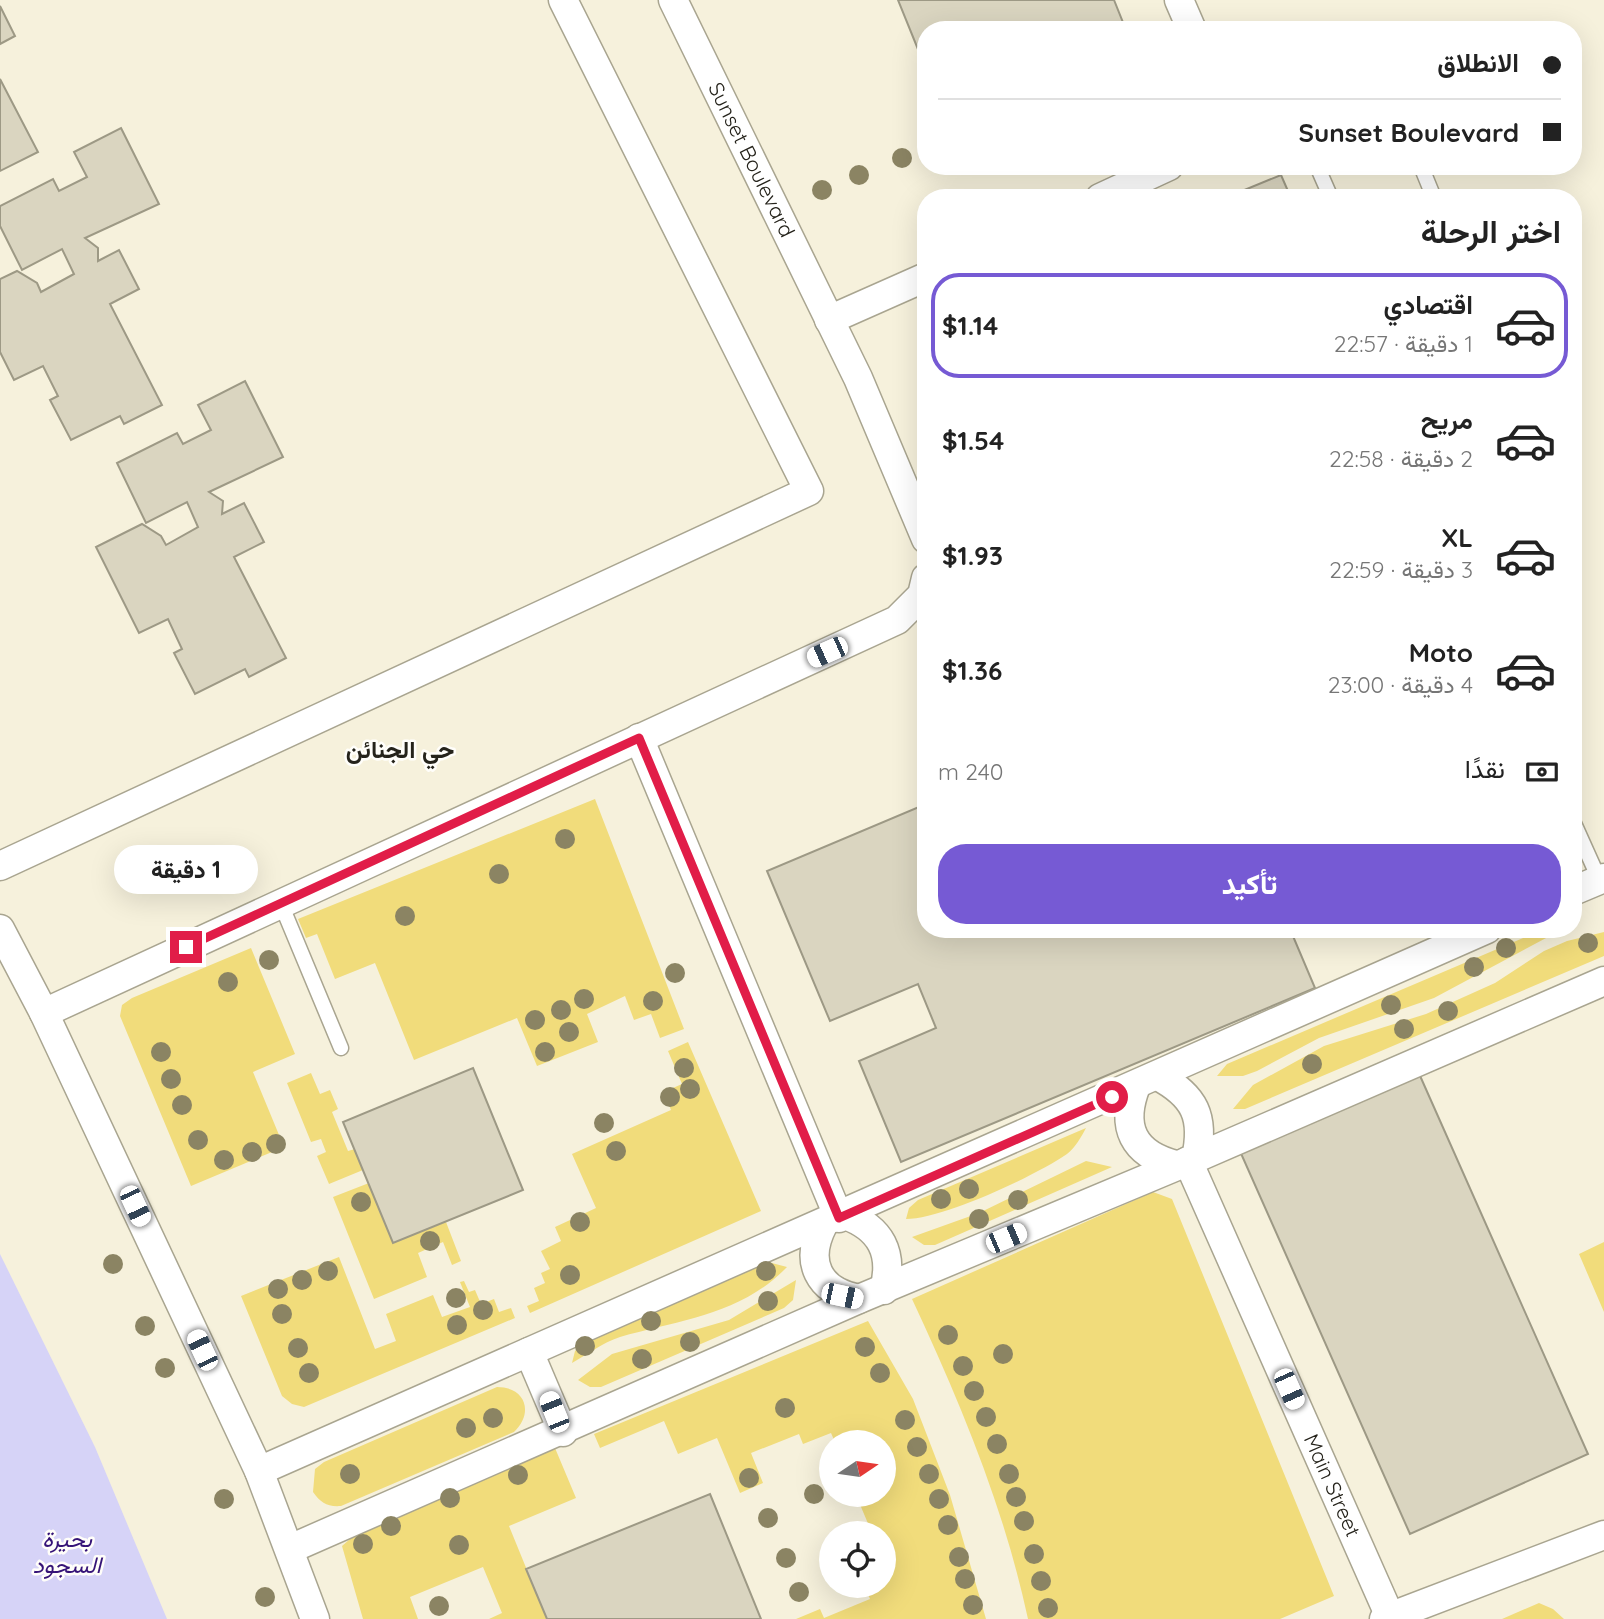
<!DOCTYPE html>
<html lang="ar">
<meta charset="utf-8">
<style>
body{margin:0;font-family:Quicksand,Vazirmatn,sans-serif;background:#f6f6f6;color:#222;direction:rtl;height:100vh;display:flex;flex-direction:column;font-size:26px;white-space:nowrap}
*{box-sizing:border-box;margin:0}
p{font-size:23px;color:#767676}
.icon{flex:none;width:38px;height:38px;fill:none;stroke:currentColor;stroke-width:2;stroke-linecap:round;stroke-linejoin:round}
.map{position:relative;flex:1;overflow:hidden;direction:ltr}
.drawer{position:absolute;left:917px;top:189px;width:665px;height:749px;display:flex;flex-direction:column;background:#fff;border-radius:28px;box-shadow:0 7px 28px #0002;direction:rtl}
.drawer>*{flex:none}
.top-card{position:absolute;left:917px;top:21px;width:665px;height:154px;border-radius:28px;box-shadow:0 7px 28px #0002;direction:rtl;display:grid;align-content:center;height:154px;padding:0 21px;background:#fff}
.needle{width:46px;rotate:77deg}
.controls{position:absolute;left:819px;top:1430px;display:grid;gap:14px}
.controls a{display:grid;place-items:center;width:77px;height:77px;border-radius:50%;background:#fff;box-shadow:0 7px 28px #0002;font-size:35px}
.end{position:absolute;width:32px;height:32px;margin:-16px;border:9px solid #e11d48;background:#fff;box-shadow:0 0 0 4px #fff}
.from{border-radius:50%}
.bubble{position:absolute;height:49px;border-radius:24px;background:#fff;box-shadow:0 7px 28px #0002;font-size:23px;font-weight:800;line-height:49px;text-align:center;direction:rtl}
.car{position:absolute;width:21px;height:42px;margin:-21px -10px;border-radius:9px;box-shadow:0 0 5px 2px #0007;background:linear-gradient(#fff 24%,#345 0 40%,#fff 0 76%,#345 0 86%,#fff 0)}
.top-card b{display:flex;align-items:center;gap:24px;height:66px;font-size:26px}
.top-card b+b{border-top:2px solid #e0e0e0}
.top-card i{width:18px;height:18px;background:#222}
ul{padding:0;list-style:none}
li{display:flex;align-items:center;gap:21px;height:105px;margin:0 14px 10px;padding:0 7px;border:4px solid transparent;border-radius:28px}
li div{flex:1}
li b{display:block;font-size:26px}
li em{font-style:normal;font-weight:800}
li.on{border-color:#765ad4}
li>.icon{width:63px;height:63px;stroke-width:1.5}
h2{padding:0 21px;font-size:32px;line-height:84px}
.pay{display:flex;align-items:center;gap:18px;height:77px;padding:0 21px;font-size:26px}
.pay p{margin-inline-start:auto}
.primary-button{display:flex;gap:14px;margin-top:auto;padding:14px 21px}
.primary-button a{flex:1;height:80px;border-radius:28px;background:#765ad4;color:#fff;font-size:28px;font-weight:800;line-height:80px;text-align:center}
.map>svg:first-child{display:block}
.green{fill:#f1dc7b}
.water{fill:#d6d3f7}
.building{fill:#dad5c0;stroke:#9d9985;stroke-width:2}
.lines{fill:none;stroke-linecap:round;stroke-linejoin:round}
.service-casing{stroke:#a9a590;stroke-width:17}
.minor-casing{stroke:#a9a590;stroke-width:31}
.service{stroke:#fff;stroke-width:14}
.minor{stroke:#fff;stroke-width:28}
.tree{fill:#8b8463}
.route{stroke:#e11d48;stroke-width:9}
.labels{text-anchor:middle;stroke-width:5;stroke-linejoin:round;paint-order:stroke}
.street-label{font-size:21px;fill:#25231b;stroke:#fffefa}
.water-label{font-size:23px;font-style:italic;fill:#351377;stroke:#fffefa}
.quarter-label{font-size:24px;font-weight:bold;fill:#25231b;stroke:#fffefa}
</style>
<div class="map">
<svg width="1604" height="1619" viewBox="0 0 1604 1619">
<rect width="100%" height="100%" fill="#f6f1dc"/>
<path class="green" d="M595,799L684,1029L660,1038L651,1014L634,1020L625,996L587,1014L598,1042L537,1066L517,1018L414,1060L375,963L335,979L317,934L306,938L298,919Z
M1544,929H1563L1434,998L1319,1038L1257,1071L1243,1076H1217L1227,1064Z
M1604,932V956L1245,1109H1233L1253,1085L1324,1046L1426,1014L1495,983L1544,951L1567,941Z
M251,948L295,1054L253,1072L284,1147L191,1186L120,1016L122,1005L132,998Z
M688,1042L761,1211L530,1313L527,1306L539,1301L534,1288L545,1283L541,1273L550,1269L541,1251L561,1241L555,1227L596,1208L572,1154L671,1110L664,1092L682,1084L668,1051Z
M311,1073L320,1094L330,1090L338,1109L332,1112L348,1151L355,1149L363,1170L329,1184L317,1156L326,1152L321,1139L311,1142L287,1083Z
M1086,1128C1081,1137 1076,1147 1067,1154C1035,1176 943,1219 906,1219L909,1208L918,1200Z
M1086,1161L1112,1167L935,1245H924L912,1237L979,1213Z
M369,1183L393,1243L446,1222L461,1261L452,1265L443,1242L418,1253L427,1277L374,1299L333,1197Z
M1153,1192L1172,1199L1334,1596L1280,1619H1028C1004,1507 960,1402 912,1299Z
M1604,1242V1312L1579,1254Z
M339,1257L375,1349L396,1341L386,1314L433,1295L442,1317L470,1307L460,1282L464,1281L469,1292L475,1290L481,1304L494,1299L499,1312L511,1308L515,1318L304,1407L292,1404L282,1396L241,1296Z
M768,1262L787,1267C741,1315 680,1320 620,1337C602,1343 588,1354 572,1363L575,1351L584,1343Z
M796,1280L793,1300L784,1308L601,1387H590L578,1380L612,1354L729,1320Z
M868,1321L913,1399L950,1495L986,1619H796L820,1609L824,1618L870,1599L865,1587L884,1586V1579L890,1576L884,1561V1533H872L856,1495L884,1494V1442H835L831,1433L803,1444L799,1434L751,1453L763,1483L740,1493L717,1438L678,1454L664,1421L600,1448L594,1434Z
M497,1387C526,1387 534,1413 514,1432L341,1506C327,1507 321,1503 313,1492L315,1469L324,1462Z
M555,1448L576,1498L509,1526L547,1619H489L502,1613L483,1567L410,1597L418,1619H363L342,1546L358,1532Z
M1539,1603L1553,1609L1564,1619H1502Z"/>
<path class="water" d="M0,1254L95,1447L167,1619H0Z"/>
<path class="building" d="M898,0H1114L1126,30H926V69Z
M0,6L15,36L0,44Z
M0,79L38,152L0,171Z
M121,128L159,204L85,238L98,248V261L119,250L139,289L110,304L162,405L124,424L120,416L71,440L50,400L58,396L43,366L14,380L0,352V279L17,271L37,283L41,292L74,274L62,249L22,270L0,226V206L53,179L59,191L87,177L74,152Z
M1281,175L1291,198H1225Z
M245,381L283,457L209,492L223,501L222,514L244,503L264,542L234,557L286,658L249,677L245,669L195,694L174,653L182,649L168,619L139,633L96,547L142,524L161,536L166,545L198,527L187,502L146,523L117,463L177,433L183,444L211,430L198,405Z
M926,804V929H1290L1315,988L901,1162L859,1061L936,1028L918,984L830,1021L767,871Z
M473,1068L523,1190L393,1243L343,1122Z
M1417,1069L1588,1454L1410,1534L1239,1149Z
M710,1494L761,1619H547L526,1569Z"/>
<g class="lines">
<g class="service-casing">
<path id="service" d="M1317,166L1331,198
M1421,166L1434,198
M1573,821L1599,879
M281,904L341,1048"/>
</g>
<g class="minor-casing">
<g id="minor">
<path id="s1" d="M673,0L858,378L926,539"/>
<path d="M1179,0L1192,30"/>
<path d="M1100,198L1169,166"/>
<path d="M829,320L926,277"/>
<path d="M639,738L839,1218"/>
<path d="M0,866L809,491L563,0"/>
<path d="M1573,891L1604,878"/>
<path d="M0,929L44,1013L259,1471L315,1619"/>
<path d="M44,1013L897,620L922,595L926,578"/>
<path d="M1158,1076C1195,1096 1205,1117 1196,1158"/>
<path d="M1136,1086C1120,1127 1133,1154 1176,1165"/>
<path id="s2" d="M1188,1161L1391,1619"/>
<path d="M845,1215C881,1228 894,1253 884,1290"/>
<path d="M823,1225C804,1262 818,1291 859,1299"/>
<path d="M529,1352L563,1432"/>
<path d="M259,1471L1487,929"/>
<path d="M290,1549L859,1299L1196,1158L1604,981"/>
<path d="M1384,1619L1604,1535"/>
</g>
</g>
<use href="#service" class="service"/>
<use href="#minor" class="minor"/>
</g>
<g class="tree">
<circle cx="902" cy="158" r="10"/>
<circle cx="859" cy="175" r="10"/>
<circle cx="822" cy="190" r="10"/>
<circle cx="565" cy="839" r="10"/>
<circle cx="499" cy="874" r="10"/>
<circle cx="405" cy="916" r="10"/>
<circle cx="1588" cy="943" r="10"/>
<circle cx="1506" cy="948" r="10"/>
<circle cx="269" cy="960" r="10"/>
<circle cx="1474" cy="967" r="10"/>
<circle cx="675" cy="973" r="10"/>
<circle cx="228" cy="982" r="10"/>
<circle cx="584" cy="999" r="10"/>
<circle cx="653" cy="1001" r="10"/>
<circle cx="1391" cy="1005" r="10"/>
<circle cx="561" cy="1010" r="10"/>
<circle cx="1448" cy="1011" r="10"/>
<circle cx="535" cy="1020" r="10"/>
<circle cx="1404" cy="1029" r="10"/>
<circle cx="569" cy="1032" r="10"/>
<circle cx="161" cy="1052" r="10"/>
<circle cx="545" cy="1052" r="10"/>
<circle cx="1312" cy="1064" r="10"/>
<circle cx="684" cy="1068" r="10"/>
<circle cx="171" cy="1079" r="10"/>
<circle cx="690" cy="1089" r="10"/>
<circle cx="670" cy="1097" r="10"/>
<circle cx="182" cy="1105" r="10"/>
<circle cx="604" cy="1123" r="10"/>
<circle cx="198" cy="1140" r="10"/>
<circle cx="276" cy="1144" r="10"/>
<circle cx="616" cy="1151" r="10"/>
<circle cx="252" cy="1152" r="10"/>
<circle cx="224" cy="1160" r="10"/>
<circle cx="969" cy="1189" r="10"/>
<circle cx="941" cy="1199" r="10"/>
<circle cx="1018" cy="1200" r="10"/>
<circle cx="361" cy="1202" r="10"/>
<circle cx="979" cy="1219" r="10"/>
<circle cx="580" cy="1222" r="10"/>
<circle cx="430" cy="1241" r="10"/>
<circle cx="113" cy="1264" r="10"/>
<circle cx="328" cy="1271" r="10"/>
<circle cx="766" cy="1271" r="10"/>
<circle cx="570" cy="1275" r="10"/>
<circle cx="302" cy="1280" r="10"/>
<circle cx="278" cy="1289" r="10"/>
<circle cx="456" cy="1298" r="10"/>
<circle cx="768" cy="1301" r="10"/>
<circle cx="483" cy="1310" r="10"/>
<circle cx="282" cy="1314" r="10"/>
<circle cx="651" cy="1321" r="10"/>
<circle cx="457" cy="1325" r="10"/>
<circle cx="145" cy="1326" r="10"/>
<circle cx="948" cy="1335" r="10"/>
<circle cx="690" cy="1342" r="10"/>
<circle cx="585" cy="1346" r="10"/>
<circle cx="865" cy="1347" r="10"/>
<circle cx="298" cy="1348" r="10"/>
<circle cx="1003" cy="1354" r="10"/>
<circle cx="642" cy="1359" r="10"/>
<circle cx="963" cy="1366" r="10"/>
<circle cx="165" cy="1368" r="10"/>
<circle cx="309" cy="1373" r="10"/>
<circle cx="880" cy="1373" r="10"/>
<circle cx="974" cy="1391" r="10"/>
<circle cx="785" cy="1408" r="10"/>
<circle cx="986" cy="1417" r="10"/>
<circle cx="493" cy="1418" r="10"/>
<circle cx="905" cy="1420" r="10"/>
<circle cx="466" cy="1428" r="10"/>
<circle cx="997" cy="1444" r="10"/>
<circle cx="917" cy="1447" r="10"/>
<circle cx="350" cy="1474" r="10"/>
<circle cx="929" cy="1474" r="10"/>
<circle cx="1009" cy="1474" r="10"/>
<circle cx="518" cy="1475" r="10"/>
<circle cx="749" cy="1478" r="10"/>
<circle cx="814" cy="1494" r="10"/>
<circle cx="1016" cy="1497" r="10"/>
<circle cx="450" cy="1498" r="10"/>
<circle cx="224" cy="1499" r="10"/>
<circle cx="939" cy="1499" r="10"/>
<circle cx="768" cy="1518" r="10"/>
<circle cx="1024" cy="1521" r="10"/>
<circle cx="948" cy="1525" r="10"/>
<circle cx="391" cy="1526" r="10"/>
<circle cx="363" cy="1544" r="10"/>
<circle cx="459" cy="1545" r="10"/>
<circle cx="1034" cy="1554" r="10"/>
<circle cx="959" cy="1557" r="10"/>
<circle cx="786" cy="1558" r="10"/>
<circle cx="965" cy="1579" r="10"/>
<circle cx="1041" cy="1581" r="10"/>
<circle cx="799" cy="1592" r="10"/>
<circle cx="265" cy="1597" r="10"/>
<circle cx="973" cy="1605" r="10"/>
<circle cx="439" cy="1606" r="10"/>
<circle cx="1048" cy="1608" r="10"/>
</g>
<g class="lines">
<path class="route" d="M186,947L639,738L839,1218L1112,1097"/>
</g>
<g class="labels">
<g class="street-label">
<text dy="7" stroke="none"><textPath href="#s1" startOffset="178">Sunset Boulevard</textPath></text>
<text dy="7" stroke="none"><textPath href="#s2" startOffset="355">Main Street</textPath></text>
</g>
<g class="water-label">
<text x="67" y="1547">بحيرة<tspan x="67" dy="26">السجود</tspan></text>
</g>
<g class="quarter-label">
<text x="400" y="758">حي الجنائن</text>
</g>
</g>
</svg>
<div class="controls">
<a><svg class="needle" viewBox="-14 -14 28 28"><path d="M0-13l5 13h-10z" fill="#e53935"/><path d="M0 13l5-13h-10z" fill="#767676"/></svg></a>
<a><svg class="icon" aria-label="locate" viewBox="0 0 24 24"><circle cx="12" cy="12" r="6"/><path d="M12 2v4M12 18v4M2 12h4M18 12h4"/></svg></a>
</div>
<i class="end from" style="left:1112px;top:1097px"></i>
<i class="end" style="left:186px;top:947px"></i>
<div class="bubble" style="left:114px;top:845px;width:144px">1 دقيقة</div>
<i class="car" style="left:827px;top:652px;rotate:246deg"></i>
<i class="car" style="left:135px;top:1206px;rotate:155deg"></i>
<i class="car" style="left:1006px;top:1238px;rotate:67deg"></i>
<i class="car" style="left:842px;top:1296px;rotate:102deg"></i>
<i class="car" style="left:202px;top:1350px;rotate:335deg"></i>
<i class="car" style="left:1289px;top:1389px;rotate:156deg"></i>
<i class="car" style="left:554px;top:1412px;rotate:338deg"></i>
<div class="top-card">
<b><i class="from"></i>الانطلاق</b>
<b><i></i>Sunset Boulevard</b>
</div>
<section class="drawer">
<h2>اختر الرحلة</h2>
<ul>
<li class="on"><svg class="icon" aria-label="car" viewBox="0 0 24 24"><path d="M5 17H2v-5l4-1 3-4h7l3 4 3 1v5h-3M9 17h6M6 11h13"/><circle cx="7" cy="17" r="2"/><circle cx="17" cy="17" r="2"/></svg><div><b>اقتصادي</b><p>1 دقيقة · 22:57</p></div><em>$1.14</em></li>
<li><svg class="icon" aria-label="car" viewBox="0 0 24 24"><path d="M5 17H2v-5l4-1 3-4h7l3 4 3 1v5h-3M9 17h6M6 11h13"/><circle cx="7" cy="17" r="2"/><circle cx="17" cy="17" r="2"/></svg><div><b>مريح</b><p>2 دقيقة · 22:58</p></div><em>$1.54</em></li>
<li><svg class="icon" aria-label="car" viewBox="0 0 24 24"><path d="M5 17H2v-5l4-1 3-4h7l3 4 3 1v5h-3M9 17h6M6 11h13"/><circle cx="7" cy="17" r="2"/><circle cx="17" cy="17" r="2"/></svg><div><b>XL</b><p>3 دقيقة · 22:59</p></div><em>$1.93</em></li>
<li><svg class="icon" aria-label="car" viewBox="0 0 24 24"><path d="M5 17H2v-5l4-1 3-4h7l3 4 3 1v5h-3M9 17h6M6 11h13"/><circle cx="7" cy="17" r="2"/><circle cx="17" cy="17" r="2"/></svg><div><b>Moto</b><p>4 دقيقة · 23:00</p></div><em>$1.36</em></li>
</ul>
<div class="pay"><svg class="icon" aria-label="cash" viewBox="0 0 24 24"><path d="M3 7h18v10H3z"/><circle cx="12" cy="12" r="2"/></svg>نقدًا<p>240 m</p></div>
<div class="primary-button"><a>تأكيد</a></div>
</section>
</div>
